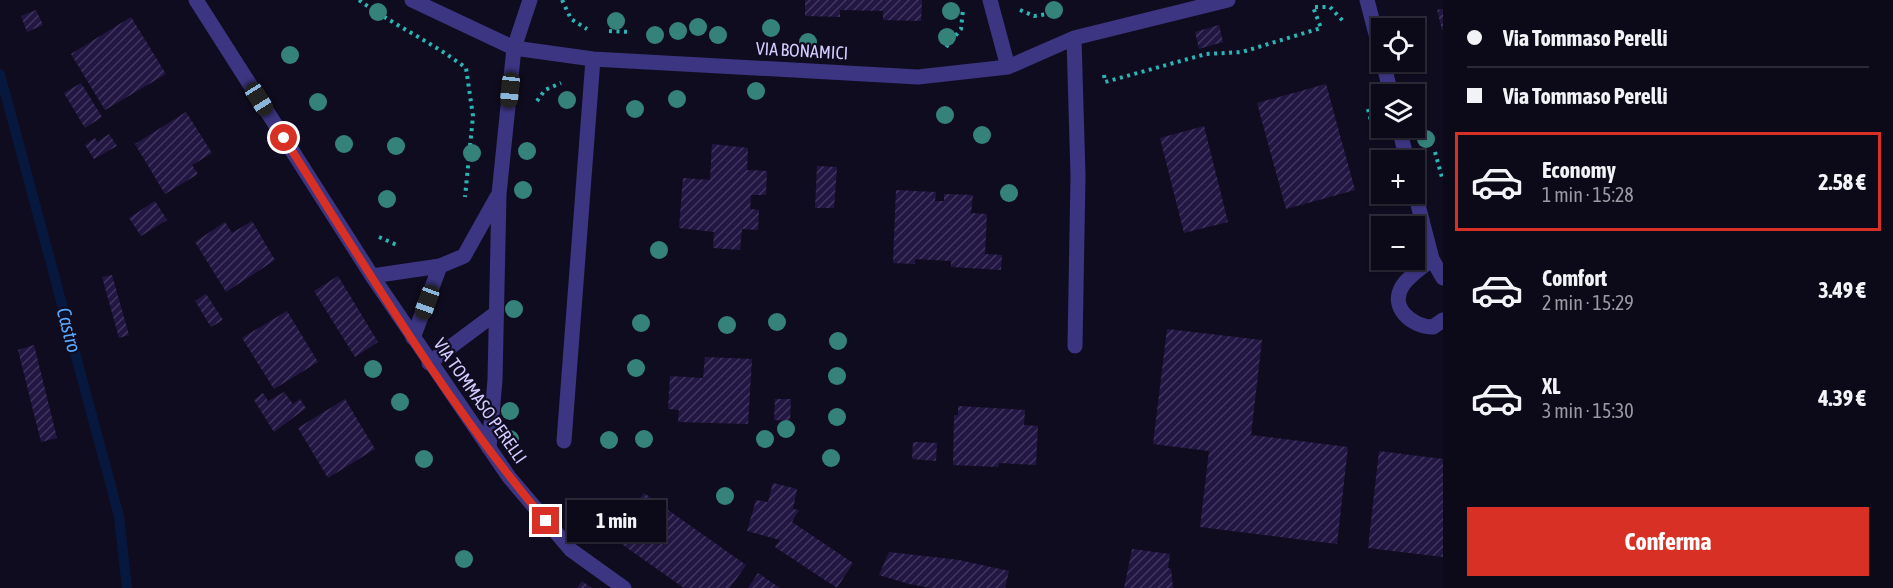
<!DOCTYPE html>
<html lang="it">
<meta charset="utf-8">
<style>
body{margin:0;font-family:"Asap Condensed",sans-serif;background:#151221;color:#f1f3f6;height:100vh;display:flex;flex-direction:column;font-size:22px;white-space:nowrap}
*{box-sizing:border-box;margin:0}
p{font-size:20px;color:#9a9aa2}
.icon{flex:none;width:33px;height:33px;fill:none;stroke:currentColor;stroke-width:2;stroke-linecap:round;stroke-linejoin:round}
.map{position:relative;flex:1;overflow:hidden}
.side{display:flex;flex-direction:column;background:#0c0918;width:450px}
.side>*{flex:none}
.hud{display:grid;align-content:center;height:132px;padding:0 24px;background:#0c0918}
.tools{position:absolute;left:1371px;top:18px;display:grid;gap:12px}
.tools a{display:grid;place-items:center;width:54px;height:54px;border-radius:0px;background:#0c0918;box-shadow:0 2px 4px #0004,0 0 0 2px #2c2a37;font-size:30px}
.end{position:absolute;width:27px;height:27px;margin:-14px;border:8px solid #d93025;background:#fff;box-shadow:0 0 0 3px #fff}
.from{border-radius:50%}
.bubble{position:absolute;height:42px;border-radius:0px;background:#0c0918;box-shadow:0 2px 4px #0004,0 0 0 2px #2c2a37;font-size:20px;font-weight:700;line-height:42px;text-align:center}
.car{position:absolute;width:18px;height:36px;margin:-18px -9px;border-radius:8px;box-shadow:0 0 4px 2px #0007;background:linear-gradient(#222 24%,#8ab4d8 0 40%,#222 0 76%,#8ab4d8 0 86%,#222 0)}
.hud b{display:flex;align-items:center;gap:21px;height:57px;font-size:22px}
.hud b+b{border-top:2px solid #2c2a37}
.hud i{width:15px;height:15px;background:#f1f3f6}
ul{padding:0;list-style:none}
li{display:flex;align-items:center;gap:18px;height:99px;margin:0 12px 9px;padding:0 12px;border:3px solid transparent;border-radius:0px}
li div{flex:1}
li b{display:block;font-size:22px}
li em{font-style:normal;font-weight:700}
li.active{border-color:#d93025}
li>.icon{width:54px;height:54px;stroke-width:1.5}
.primary-button{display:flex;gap:12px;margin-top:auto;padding:12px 24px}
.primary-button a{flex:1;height:69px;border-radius:0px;background:#d93025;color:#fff;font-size:24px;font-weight:700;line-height:69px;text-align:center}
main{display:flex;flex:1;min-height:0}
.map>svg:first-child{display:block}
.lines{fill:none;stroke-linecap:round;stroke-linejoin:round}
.stream{stroke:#07183e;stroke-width:10}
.building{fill:url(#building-hatch)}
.path{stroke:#29b6b4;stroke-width:4;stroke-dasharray:3 4.5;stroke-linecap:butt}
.minor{stroke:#3c3581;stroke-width:15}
.tertiary{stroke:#3c3581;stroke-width:15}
.tree{fill:#35827b}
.route{stroke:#d93025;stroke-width:8}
.labels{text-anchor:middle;stroke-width:4.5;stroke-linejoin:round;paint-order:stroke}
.street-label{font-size:18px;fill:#d4cbff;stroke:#100c20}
.water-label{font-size:20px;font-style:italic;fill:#59aaff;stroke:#100c20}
</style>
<main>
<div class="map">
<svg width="1443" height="588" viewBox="0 0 1443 588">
<defs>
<pattern id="building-hatch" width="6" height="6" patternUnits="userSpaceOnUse" patternTransform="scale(1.5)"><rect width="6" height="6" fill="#221742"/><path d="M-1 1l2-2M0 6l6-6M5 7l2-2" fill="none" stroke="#41375e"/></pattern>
</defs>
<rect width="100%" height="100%" fill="#100c20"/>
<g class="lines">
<path class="stream" d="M0,74L119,516L127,588"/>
</g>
<path class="building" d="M805,0H922L921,21L883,20V11L840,10V17L805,16Z
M1443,9V30H1442L1437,10Z
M36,10L43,25L27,32L21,16Z
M131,17L166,74L105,110L71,54Z
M1219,25L1223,42L1199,49L1195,32Z
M81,83L102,117L85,128L64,93Z
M1326,84L1355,190L1286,209L1257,103Z
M186,112L212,153L192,165L198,174L165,194L135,144Z
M1204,126L1228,222L1184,233L1160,138Z
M109,134L117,146L94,159L85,145L95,138L97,142Z
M712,144L748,148L747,170L767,171L766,195H751L750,209L759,210L758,230L742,229L740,250L713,248L714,232L679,228L683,178L710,180Z
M817,166L837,167L834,208H815Z
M896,190L936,192L935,201H944V194L973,195L971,213L987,214L985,254L1002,255L1001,270L951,267V261L915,259V264L893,263Z
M155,201L167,220L141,236L129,218Z
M252,221L275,260L226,292L195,242L225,222L232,233Z
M112,275L129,335L119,338L102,277Z
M338,276L378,342L355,357L314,291Z
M206,294L223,320L211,327L195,301Z
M287,311L318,362L274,389L242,338Z
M1167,329L1262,340L1251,435L1348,447L1337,544L1200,527L1209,451L1153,444Z
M34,345L57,438L41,442L18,350Z
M705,357L752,359L748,424L678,422L679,410L668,409L670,376L703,378Z
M284,392L293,404L300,399L306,408L274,432L254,400L263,393L268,401Z
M345,399L375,449L328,478L298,428Z
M775,399H791L790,421L774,420Z
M958,406L1025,410L1024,425L1038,426L1036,465L999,463L998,467L953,465L954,415H958Z
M913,442L937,443L936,461L912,459Z
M1379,451L1443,459V557L1368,548Z
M773,483L797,489L793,509L799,510L792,522L853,563L837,588L775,547L780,540L747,531L756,500L768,502Z
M644,493L746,565L730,588H684L613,538Z
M1132,549L1170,554L1168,568L1171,569L1173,588H1124Z
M889,552L959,560L1009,571L1005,588H931L909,584L879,575Z
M758,573L780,588H748Z
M582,581L592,588H577Z"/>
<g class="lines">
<path class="path" d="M359,0C393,25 432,42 466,68L473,116L465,197
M562,0L571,19L587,29
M1020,10L1034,16L1062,12
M609,31L631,32
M946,47L961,29L963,9
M1104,75L1105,82L1206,54L1242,52L1321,28L1313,7H1330L1343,21
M1418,94L1424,116
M537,101L545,90L561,83
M1368,109L1372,125
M1435,152L1443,181
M379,237L397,245"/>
<path class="minor" d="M412,0L514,48L593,59L918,77L1008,67L1074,38L1228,0
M990,0L1008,67
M1367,0L1382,57
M1074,38L1078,176L1075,346
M1383,62L1391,94
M1399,128L1407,160
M1414,189L1432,259L1443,278
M1432,259C1423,267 1410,275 1403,285C1388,307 1412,327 1433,327L1443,320
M372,276L440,266L464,256L497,197
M413,338L440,266
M429,363L496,313
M564,441L593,59
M489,448L495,380L499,194L514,48L530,0"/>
<path class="tertiary" d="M196,0L372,276L509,477L571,550L624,588"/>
</g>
<g class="tree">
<circle cx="1054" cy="10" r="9"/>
<circle cx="951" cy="11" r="9"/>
<circle cx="378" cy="12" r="9"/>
<circle cx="616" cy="21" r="9"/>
<circle cx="698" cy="27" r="9"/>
<circle cx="771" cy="28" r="9"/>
<circle cx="678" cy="31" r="9"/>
<circle cx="655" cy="35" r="9"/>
<circle cx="718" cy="35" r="9"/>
<circle cx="947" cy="37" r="9"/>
<circle cx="808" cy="42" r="9"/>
<circle cx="290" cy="55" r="9"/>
<circle cx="756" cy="91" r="9"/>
<circle cx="677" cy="99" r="9"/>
<circle cx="567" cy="100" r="9"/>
<circle cx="318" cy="102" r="9"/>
<circle cx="635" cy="109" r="9"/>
<circle cx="945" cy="115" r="9"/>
<circle cx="982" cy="135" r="9"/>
<circle cx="1426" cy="139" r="9"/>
<circle cx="344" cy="144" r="9"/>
<circle cx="396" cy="146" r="9"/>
<circle cx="527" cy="151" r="9"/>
<circle cx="472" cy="153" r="9"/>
<circle cx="523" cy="190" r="9"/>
<circle cx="1009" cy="193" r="9"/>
<circle cx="387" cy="199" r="9"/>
<circle cx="659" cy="250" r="9"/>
<circle cx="514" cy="309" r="9"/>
<circle cx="777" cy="322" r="9"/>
<circle cx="641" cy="323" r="9"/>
<circle cx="727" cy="325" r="9"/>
<circle cx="838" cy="341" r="9"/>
<circle cx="636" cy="368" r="9"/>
<circle cx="373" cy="369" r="9"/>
<circle cx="837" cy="376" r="9"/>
<circle cx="400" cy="402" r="9"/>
<circle cx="510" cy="411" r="9"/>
<circle cx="837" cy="417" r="9"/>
<circle cx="786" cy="429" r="9"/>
<circle cx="510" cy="439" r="9"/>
<circle cx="644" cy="439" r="9"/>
<circle cx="765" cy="439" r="9"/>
<circle cx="609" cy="440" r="9"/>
<circle cx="831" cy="458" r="9"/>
<circle cx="424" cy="459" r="9"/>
<circle cx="725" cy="496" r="9"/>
<circle cx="464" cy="559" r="9"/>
</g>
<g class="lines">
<path class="route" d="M284,138C365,266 448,406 546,521"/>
</g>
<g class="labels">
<g class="street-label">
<text transform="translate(802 51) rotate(3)" y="6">VIA BONAMICI</text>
<text transform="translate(480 401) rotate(55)" y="6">VIA TOMMASO PERELLI</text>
</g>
<g class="water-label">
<text transform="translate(69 330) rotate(75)" y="7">Castro</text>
</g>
</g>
</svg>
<div class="tools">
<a><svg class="icon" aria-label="locate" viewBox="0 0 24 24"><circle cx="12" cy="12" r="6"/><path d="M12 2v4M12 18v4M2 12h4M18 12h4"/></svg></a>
<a><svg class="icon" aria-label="layers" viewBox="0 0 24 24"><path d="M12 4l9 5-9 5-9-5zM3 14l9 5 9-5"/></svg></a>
<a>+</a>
<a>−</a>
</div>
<i class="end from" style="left:284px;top:138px"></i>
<i class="end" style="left:546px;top:521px"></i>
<div class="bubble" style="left:567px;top:500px;width:99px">1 min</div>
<i class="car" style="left:510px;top:90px;rotate:186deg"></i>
<i class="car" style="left:259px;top:99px;rotate:148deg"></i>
<i class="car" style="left:427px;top:302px;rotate:200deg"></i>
</div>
<section class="side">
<div class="hud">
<b><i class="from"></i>Via Tommaso Perelli</b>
<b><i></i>Via Tommaso Perelli</b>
</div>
<ul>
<li class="active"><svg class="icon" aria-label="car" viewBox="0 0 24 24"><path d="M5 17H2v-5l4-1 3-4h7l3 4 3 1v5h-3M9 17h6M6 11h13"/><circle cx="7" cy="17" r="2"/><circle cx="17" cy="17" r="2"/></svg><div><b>Economy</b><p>1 min · 15:28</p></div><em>2.58 €</em></li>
<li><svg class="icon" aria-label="car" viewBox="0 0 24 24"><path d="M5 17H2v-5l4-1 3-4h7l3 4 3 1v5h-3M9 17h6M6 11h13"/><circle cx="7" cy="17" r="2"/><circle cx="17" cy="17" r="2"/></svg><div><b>Comfort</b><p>2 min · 15:29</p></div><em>3.49 €</em></li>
<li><svg class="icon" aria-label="car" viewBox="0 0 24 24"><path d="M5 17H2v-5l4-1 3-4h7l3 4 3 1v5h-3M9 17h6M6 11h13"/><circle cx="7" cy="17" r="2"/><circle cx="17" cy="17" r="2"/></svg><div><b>XL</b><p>3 min · 15:30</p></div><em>4.39 €</em></li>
</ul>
<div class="primary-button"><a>Conferma</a></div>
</section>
</main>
